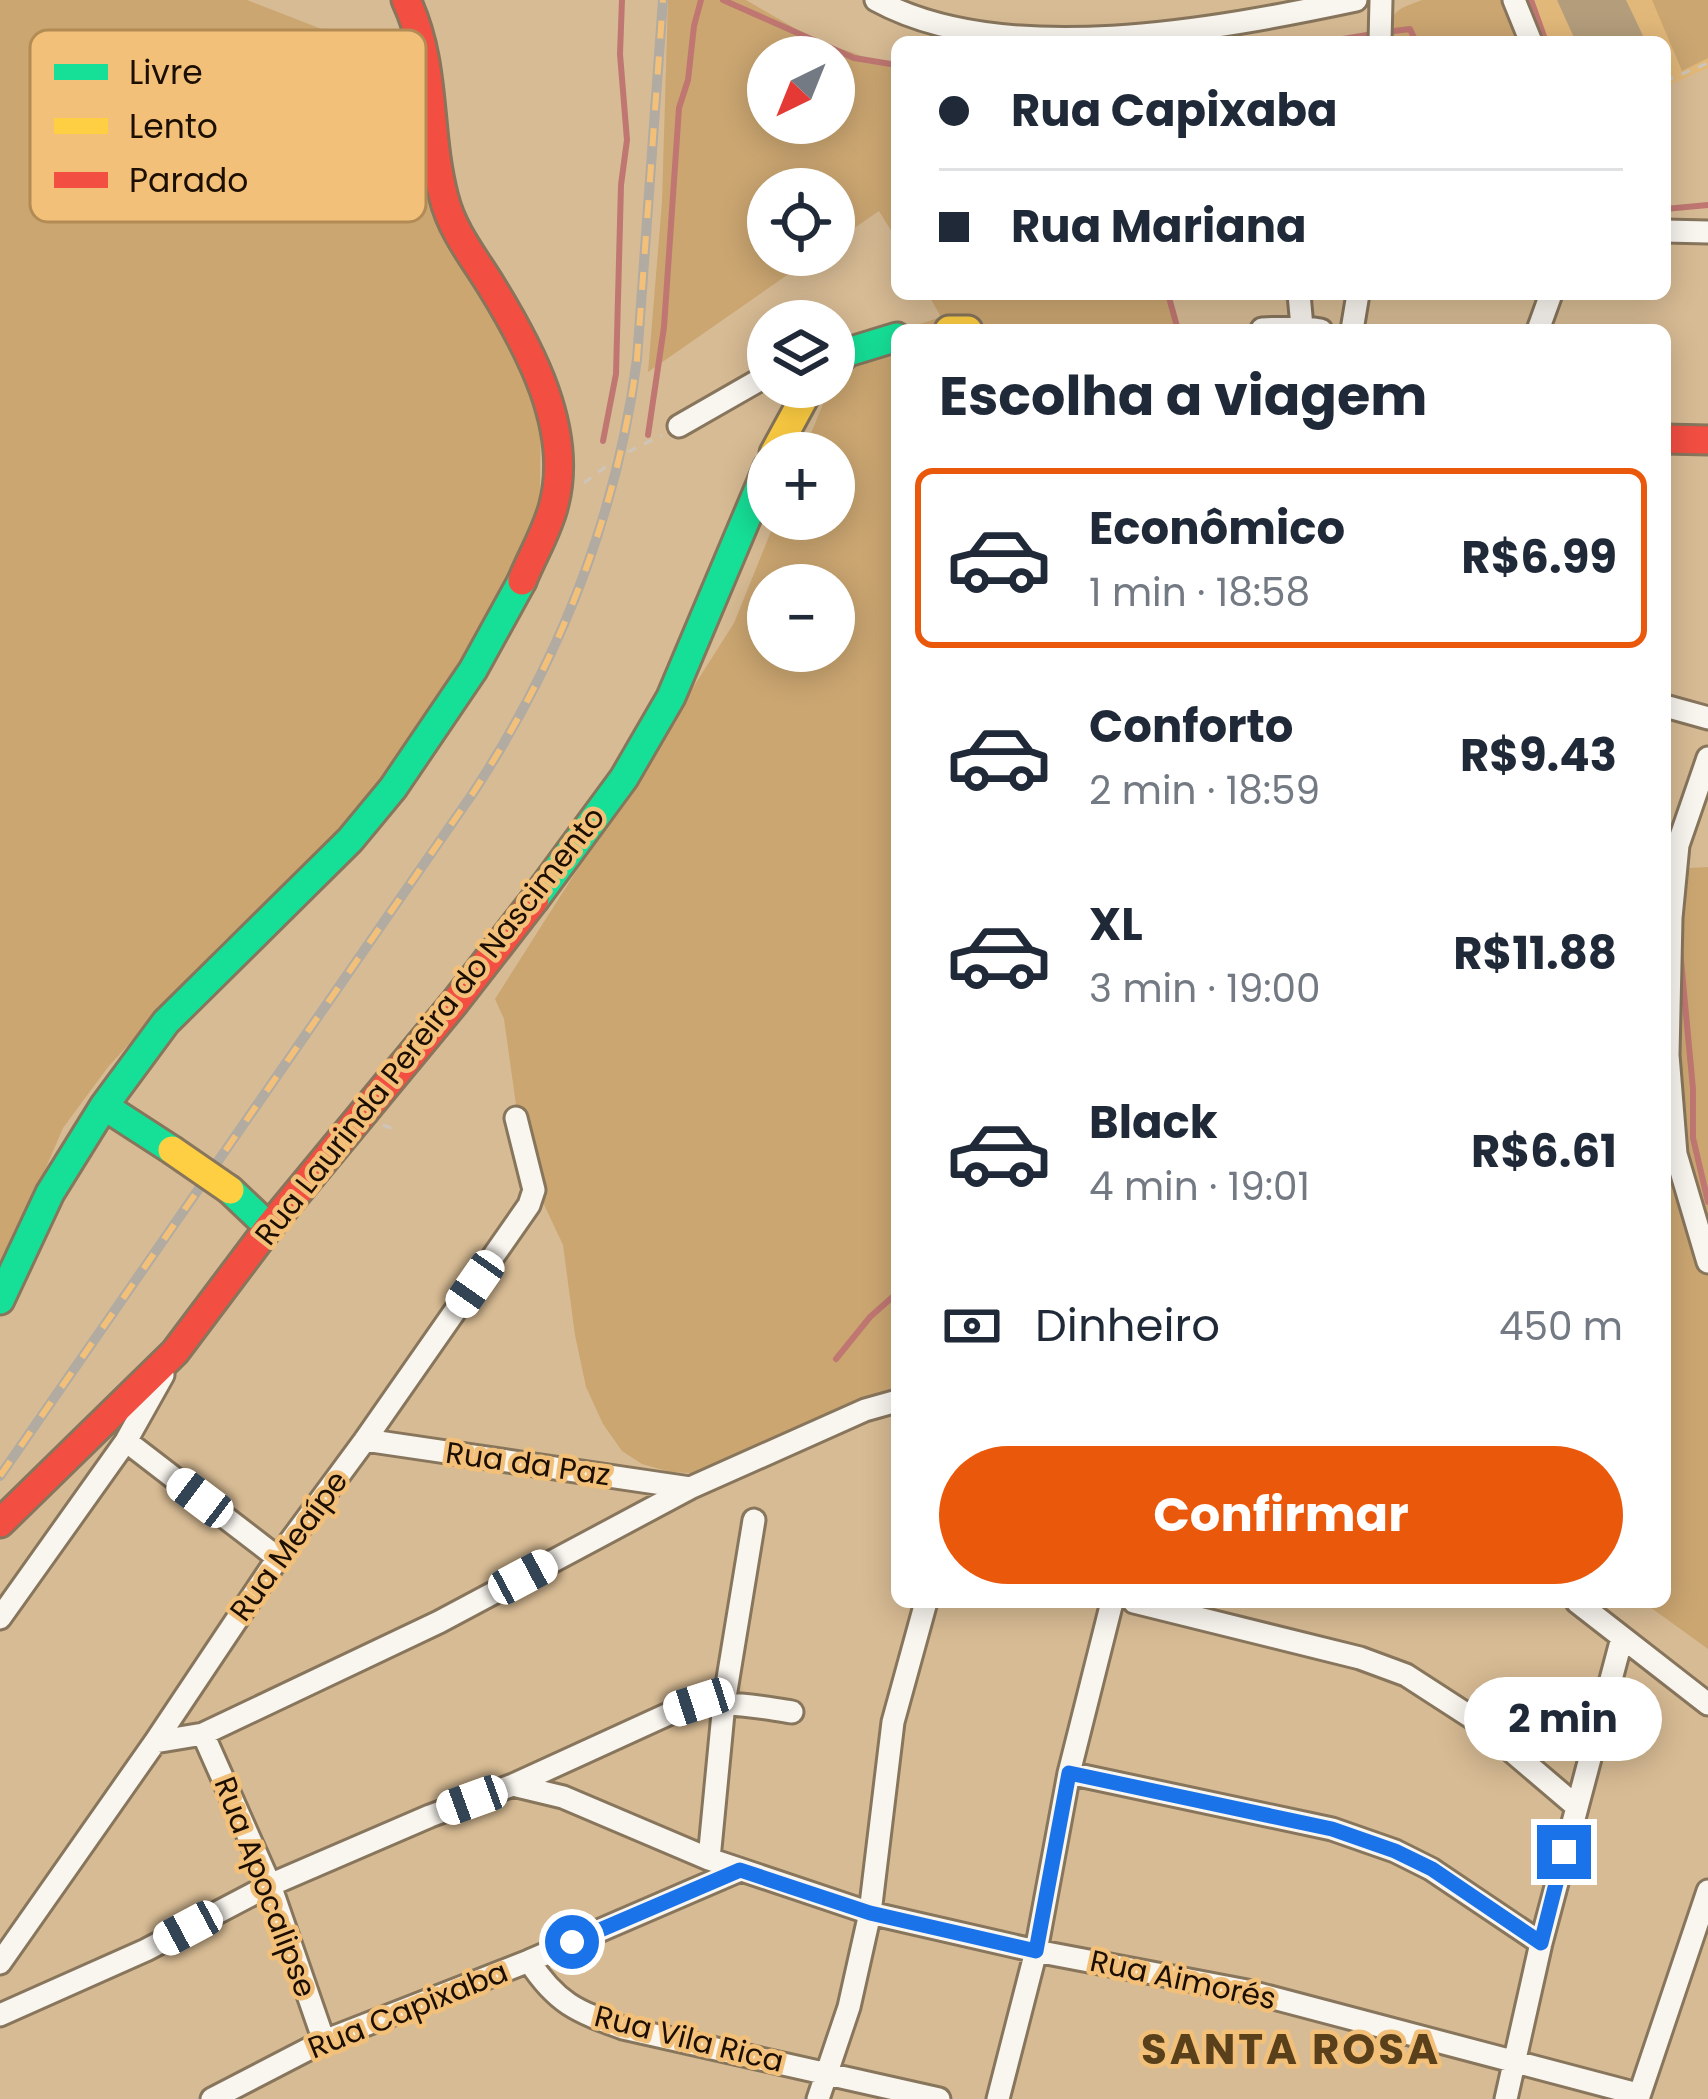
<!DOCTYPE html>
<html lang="pt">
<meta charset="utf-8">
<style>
body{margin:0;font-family:Poppins,sans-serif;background:#f6f6f7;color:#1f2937;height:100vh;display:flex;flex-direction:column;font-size:45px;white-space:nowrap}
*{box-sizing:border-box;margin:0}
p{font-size:39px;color:#747a83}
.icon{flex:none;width:66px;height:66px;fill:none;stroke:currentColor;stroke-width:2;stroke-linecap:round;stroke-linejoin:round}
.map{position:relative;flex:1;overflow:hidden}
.panel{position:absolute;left:891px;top:324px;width:780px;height:1284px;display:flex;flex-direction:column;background:#fff;border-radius:18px;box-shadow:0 6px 30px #0003}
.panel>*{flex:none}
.guide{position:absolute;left:891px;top:36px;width:780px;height:264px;border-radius:18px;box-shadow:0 6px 30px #0003;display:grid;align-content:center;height:264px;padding:0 48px;background:#fff}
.needle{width:78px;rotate:223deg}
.tools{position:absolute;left:747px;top:36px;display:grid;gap:24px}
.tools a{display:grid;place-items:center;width:108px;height:108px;border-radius:50%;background:#fff;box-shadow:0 6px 30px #0003;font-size:60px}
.end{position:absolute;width:54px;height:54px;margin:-27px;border:15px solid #1a73e8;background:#fff;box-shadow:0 0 0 6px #fff}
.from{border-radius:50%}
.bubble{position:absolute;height:84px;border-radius:42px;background:#fff;box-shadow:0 6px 30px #0003;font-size:39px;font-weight:700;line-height:84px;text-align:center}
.car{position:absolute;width:36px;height:72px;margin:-36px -18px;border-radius:15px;box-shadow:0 0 9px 3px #0007;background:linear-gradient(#fff 24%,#345 0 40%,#fff 0 76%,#345 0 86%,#fff 0)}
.guide b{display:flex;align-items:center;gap:42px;height:114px;font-size:45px}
.guide b+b{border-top:3px solid #e0e1e3}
.guide i{width:30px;height:30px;background:#1f2937}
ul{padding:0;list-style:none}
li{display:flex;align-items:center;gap:36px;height:180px;margin:0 24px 18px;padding:0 24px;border:6px solid transparent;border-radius:18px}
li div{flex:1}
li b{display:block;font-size:45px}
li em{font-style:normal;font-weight:700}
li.current{border-color:#ea580c}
li>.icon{width:108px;height:108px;stroke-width:1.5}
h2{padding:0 48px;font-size:54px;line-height:144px}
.pay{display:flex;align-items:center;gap:30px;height:132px;padding:0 48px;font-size:45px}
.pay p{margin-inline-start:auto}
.button{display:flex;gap:24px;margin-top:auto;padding:24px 48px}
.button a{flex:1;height:138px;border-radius:72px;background:#ea580c;color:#fff;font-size:48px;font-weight:700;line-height:138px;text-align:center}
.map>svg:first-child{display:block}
.built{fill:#e2b87a}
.green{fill:#cba671;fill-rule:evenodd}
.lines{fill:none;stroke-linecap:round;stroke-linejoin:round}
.stream{stroke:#c07772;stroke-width:6}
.building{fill:#b39d7b}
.street-casing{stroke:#87755c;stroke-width:27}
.fast-casing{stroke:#87755c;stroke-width:33}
.slow-casing{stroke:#87755c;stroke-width:33}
.jam-casing{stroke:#87755c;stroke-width:33}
.path{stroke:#cec5ba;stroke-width:3;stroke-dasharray:9 9;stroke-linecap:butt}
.street{stroke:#f9f5ef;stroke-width:21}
.fast{stroke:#16e098;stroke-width:27}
.slow{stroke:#ffcf43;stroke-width:27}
.jam{stroke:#f24e42;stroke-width:27}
.rail-casing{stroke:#b1aba2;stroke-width:10}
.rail{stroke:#f2c079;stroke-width:6;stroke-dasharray:18;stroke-linecap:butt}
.slow-bridge-casing{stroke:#87755c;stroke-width:33;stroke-linecap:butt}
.slow-bridge{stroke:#ffcf43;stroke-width:27}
.route{stroke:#1a73e8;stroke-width:15}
.labels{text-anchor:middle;stroke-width:9;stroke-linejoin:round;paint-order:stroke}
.street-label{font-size:30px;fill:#1c0e00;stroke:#f2c079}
.district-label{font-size:42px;font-weight:bold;letter-spacing:3px;fill:#59401a;stroke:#f2c079}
.key{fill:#f2c079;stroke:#b28b55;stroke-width:3}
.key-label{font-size:33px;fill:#1c0e00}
</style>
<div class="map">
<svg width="1708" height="2099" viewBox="0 0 1708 2099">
<rect width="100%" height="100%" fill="#d7bb94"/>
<path class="built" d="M1533,0H1708V68L1665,87V42H1549Z"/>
<path class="green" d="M0,0H247L417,66L426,127L541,402L539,561L362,819L223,942L108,1067L63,1128L0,1275Z
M668,0H746L815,40L897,68V240L879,211L834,242V189H768V255H816L648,372L662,202ZM834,57V123H768V57Z
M1422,0H1506L1523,42H1390C1389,11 1395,10 1422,0Z
M1652,0H1708V58L1682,71Z
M928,294H1170L1179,330H902L941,317Z
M897,332V1392L709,1474L670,1472L642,1464L622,1451L603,1424L586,1387L575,1335L563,1245L540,1196L519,1126L504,1019L495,999L734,623L776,519H834V453H803L830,387H834V377ZM768,585H834V651H768Z
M1708,867V1649L1643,1602H1665V875L1673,869Z"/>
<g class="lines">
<path class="stream" d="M723,0L854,58L897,65
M1531,0L1546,42
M1386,32L1410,29L1416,42
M1325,42L1373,34
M1665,209L1708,205
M1168,294L1178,330
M648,435L664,327L679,108L688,80L694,26L701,0
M603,441L616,374L621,185L627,140L620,54L622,0
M1680,950L1693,1089V1138L1708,1202
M836,1359L870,1317L897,1293"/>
</g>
<path class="building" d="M1557,0H1626L1646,42H1576Z"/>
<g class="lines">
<g class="street-casing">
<path id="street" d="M876,0C1004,70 1219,29 1356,0
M1514,0L1531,42
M1380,42L1381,0
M1665,231L1708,232
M1299,294L1302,327
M1262,329L1302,327L1321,330
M1352,330L1358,294
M1538,330L1551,294
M679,426L768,375
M1665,706L1708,718
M1708,758L1678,845L1671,918L1668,1055L1676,1154L1708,1262
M365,1440L690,1488
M126,1441L278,1558
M1134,1602L1360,1658L1406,1675L1474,1719L1576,1806
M1577,1602L1708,1704
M0,1618L126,1441L163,1375
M203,1734L270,1885L324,2041
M155,1742L203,1734L439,1622L690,1488L865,1410L897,1401
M1069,1773L1332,1829L1395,1851L1431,1869L1541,1943
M513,1785L563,1797L709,1859L870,1913L1036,1951L1247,1991L1637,2094
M709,1859L724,1703L754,1520
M529,1961C557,2004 577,2011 623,2028L939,2099
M0,1963L155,1742L278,1558L365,1440L529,1205L534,1190L516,1118
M0,2015L146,1950L270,1885L430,1816L513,1785L675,1711C715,1697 751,1706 792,1712
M212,2099L324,2041L529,1961L740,1870
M818,2099L849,2007L870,1913L893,1722L926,1602
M998,2099L1036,1951L1069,1773L1112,1602
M1506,2099L1541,1943L1622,1638
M1638,2099L1708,1891"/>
</g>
<g class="fast-casing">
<path id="fast" d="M834,364L848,352L897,337
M535,899L624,778L671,697L768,467
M104,1106L172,1150
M230,1190L269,1227
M0,1300L50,1193L104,1106L166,1022L350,840L393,788L473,670L522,581"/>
</g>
<g class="slow-casing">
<path id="slow" d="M949,330H968
M774,453L810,387"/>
</g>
<g class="jam-casing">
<path id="jam" d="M406,0C437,66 426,131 444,198C452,231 475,259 492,287C530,349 573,429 554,504C548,530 532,556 522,581
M1665,439L1708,440
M0,1523L175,1352L269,1227L455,1002L535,899"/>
</g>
<path class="path" d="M1665,81L1708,63
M584,483L620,456L662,435
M383,1125L396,1130"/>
<use href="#street" class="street"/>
<use href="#fast" class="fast"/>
<use href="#slow" class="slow"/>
<use href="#jam" class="jam"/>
<g class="rail-casing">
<path id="rail" d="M0,1476L473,793C559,661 617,516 637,359L663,0"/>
</g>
<use href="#rail" class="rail"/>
<g class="slow-bridge-casing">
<path id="slow-bridge" d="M172,1150L230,1190"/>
</g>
<use href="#slow-bridge" class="slow-bridge"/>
</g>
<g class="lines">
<path class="route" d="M572,1942L740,1870L870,1913L1036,1951L1069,1773L1332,1829L1395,1851L1432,1869L1541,1943L1564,1852"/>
</g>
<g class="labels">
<g class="street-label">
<text transform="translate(430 1026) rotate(-52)" y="10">Rua Laurinda Pereira do Nascimento</text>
<text transform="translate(528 1464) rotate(8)" y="10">Rua da Paz</text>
<text transform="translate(289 1546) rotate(-54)" y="10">Rua Meaípe</text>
<text transform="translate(265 1887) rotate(69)" y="10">Rua Apocalipse</text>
<text transform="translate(1183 1980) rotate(12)" y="10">Rua Aimorés</text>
<text transform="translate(408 2010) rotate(-22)" y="10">Rua Capixaba</text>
<text transform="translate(689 2039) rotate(14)" y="10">Rua Vila Rica</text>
</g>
<g class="district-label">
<text x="1291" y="2064">SANTA ROSA</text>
</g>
</g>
<rect x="30" y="30" width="396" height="192" rx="18" class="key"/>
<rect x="54" y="64" width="54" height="16" fill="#16e098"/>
<rect x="54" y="118" width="54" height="16" fill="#ffcf43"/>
<rect x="54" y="172" width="54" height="16" fill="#f24e42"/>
<g class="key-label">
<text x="129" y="84">Livre</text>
<text x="129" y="138">Lento</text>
<text x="129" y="192">Parado</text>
</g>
</svg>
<div class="tools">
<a><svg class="needle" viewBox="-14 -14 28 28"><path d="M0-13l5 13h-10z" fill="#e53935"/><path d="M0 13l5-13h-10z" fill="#747a83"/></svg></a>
<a><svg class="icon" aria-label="locate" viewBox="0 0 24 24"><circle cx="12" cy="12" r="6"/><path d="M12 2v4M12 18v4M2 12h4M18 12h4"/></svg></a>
<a><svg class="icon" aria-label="layers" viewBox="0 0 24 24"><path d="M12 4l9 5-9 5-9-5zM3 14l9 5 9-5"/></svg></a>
<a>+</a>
<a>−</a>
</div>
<i class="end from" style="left:572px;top:1942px"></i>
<i class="end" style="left:1564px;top:1852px"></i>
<div class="bubble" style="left:1464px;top:1677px;width:198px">2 min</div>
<i class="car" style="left:475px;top:1284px;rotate:215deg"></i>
<i class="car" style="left:200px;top:1498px;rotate:307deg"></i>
<i class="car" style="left:523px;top:1577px;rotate:62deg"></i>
<i class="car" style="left:699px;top:1702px;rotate:252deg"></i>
<i class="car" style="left:472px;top:1800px;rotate:250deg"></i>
<i class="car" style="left:188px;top:1928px;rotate:242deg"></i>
<div class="guide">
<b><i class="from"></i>Rua Capixaba</b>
<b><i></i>Rua Mariana</b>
</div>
<section class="panel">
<h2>Escolha a viagem</h2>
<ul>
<li class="current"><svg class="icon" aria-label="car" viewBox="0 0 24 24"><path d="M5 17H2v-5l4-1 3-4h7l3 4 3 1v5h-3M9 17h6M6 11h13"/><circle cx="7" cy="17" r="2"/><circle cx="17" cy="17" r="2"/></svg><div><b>Econômico</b><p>1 min · 18:58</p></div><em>R$6.99</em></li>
<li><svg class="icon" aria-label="car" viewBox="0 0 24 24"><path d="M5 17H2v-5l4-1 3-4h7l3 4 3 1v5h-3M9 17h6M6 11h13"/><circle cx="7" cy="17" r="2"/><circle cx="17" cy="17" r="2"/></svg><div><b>Conforto</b><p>2 min · 18:59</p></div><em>R$9.43</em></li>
<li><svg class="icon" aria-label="car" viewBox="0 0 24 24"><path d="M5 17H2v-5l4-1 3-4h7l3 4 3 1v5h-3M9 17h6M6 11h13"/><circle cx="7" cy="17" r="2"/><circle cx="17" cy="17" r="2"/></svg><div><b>XL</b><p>3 min · 19:00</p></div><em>R$11.88</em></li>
<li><svg class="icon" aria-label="car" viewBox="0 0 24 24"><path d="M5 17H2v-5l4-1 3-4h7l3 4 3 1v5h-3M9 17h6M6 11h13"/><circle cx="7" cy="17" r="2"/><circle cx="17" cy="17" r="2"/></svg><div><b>Black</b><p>4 min · 19:01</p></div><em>R$6.61</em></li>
</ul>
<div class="pay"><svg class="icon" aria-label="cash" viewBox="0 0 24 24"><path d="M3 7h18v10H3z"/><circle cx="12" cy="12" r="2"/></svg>Dinheiro<p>450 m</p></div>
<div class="button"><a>Confirmar</a></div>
</section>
</div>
